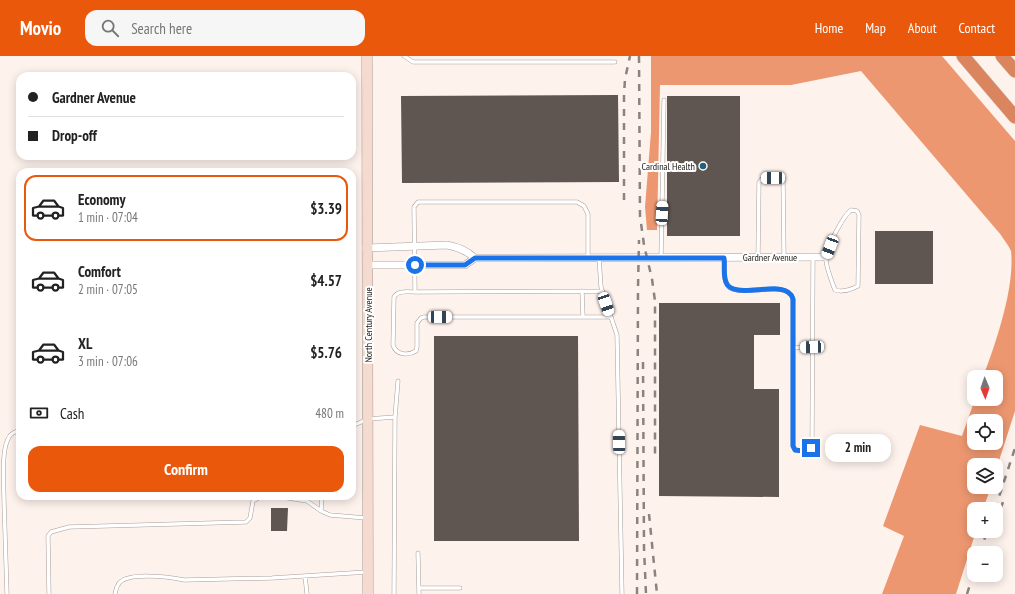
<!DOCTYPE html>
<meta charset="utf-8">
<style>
body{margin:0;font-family:"PT Sans Narrow",sans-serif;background:#f6f6f6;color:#222;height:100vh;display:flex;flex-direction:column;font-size:15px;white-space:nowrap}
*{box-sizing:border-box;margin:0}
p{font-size:13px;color:#767676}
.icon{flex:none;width:22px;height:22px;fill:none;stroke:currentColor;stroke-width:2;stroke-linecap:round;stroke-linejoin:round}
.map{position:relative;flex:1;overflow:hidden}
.side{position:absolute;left:16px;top:112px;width:340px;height:332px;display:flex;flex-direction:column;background:#fff;border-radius:12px;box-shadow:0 2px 10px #0003}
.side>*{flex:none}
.hud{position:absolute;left:16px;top:16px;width:340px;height:88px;border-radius:12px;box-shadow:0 2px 10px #0003;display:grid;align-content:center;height:88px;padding:0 12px;background:#fff}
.needle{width:26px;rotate:178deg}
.controls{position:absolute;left:967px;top:314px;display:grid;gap:8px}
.controls a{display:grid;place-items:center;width:36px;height:36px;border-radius:8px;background:#fff;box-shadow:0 2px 10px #0003;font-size:20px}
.end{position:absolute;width:18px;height:18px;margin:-9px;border:5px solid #1a73e8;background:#fff;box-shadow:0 0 0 2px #fff}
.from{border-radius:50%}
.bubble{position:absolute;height:28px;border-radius:12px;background:#fff;box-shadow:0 2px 10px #0003;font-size:13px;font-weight:600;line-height:28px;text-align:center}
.car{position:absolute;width:12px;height:24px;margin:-12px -6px;border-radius:5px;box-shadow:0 0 3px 1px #0007;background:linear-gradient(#fff 24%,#345 0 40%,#fff 0 76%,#345 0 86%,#fff 0)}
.hud b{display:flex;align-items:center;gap:14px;height:38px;font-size:15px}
.hud b+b{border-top:1px solid #e0e0e0}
.hud i{width:10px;height:10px;background:#222}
ul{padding:7px 0 0;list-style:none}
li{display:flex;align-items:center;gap:12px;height:66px;margin:0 8px 6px;padding:0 4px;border:2px solid transparent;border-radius:12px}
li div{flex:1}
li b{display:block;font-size:15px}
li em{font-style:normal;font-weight:600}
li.on{border-color:#ea580c}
li>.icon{width:36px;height:36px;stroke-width:1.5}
.pay{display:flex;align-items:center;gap:10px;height:44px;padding:0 12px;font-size:15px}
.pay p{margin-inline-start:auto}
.action{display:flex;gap:8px;margin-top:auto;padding:8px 12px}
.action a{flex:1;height:46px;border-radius:12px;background:#ea580c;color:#fff;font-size:16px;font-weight:600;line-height:46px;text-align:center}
header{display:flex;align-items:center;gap:24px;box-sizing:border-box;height:56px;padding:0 20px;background:#ea580c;color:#fff}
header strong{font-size:19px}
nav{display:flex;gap:22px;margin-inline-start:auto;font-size:14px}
.search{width:280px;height:36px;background:#f6f6f6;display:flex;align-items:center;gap:10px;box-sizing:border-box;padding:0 14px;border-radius:12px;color:#767676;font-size:15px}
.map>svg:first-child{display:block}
.forest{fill:#ed9770;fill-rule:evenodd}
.building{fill:#5f5651}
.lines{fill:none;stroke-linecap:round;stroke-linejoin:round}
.lane-casing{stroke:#a89d98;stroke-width:4.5}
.street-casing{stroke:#a89d98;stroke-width:8}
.secondary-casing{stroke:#a89d98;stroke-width:11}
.highway-casing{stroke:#d1d1d0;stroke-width:14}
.lane{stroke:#fff;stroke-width:3.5}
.street{stroke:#fff;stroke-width:7}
.secondary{stroke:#f4dacf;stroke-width:10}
.highway{stroke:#db855e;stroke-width:13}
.rail{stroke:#8a837f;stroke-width:2.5;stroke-dasharray:7 7;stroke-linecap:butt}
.route{stroke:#1a73e8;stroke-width:5}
.poi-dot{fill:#226177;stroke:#fff;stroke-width:1.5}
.labels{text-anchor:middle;stroke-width:4;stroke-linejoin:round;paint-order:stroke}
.poi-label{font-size:10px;fill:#1b1715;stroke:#fff;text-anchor:end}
.street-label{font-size:10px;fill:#1b1715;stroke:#fff}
</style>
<header>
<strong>Movio</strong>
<div class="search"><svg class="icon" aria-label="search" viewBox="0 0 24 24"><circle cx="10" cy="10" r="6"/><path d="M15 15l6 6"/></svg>Search here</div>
<nav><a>Home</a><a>Map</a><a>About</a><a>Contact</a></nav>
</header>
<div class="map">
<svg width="1015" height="538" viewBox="0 0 1015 538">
<rect width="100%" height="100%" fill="#fef2ed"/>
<path class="forest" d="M651,0H942L1015,85V355L996,414V409H974V431H991L983,453H974V475H976L956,538H882L904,480L883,470L920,369L962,380L975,343H996V321H983C996,287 1015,231 1011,195C1009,190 1004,184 1001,179L861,15L791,29H660L657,174H647L645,151L651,76ZM974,365H996V387H974Z"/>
<path class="building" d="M618,39L619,126L402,127L401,40Z
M667,40H740V180H667Z
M875,175H933V228H875Z
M659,247H780V279H754V333H779V441L659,440Z
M434,280H578L579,485H434Z
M271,452H288L287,475H271Z"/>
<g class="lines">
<g class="lane-casing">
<path id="lane" d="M404,0L413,6H615
M851,154L857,155L859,159L858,230C852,233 843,237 835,234C832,226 825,209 826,201C827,191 843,160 851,154Z
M758,201L759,126L763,122H783L784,201
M588,202V158L584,150L577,146H418L414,151L415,236C408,236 398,234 394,241L393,289C396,299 408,300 416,295L417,291V267L421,262L424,261H611
M599,202L601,231L617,279L622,538
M661,202L664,44
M724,202C725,209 723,220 726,227C732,244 780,225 790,238C792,239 792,241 793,243V390L795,394C802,395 809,396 812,390L813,201
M582,235L583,261
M415,236L602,235
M793,292L812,291
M395,361L398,325
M352,370L368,363L395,361L394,538
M276,440L307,445L321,455L330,459L366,462
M321,455L322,440
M418,497L419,538
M305,520L307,538
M419,532H460
M7,538C6,507 5,476 4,445C4,429 1,397 8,383C10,378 15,375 20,375
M49,538L48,480L51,476L69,471L246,466L250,462L253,445L260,441L266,440
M115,538C116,535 116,531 118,529C125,515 170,521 184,524L272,522L367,516"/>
</g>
<g class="street-casing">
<path id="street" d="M366,192L447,189C458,191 466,194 475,202
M368,209H465L475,202L826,201"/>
</g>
<g class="secondary-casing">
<path id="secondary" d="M367,0L368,538"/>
</g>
<g class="highway-casing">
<path id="highway" d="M963,0L1015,61
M1002,0L1015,15"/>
</g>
<use href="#lane" class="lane"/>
<use href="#street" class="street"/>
<use href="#secondary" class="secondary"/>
<use href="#highway" class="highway"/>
<path class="rail" d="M639,0L640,160L644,189L652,223L655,245V399
M624,144V39L625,23L630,0
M643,306L644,492L646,538
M995,453L1015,392
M649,458L657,538
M996,466L1003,446
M980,497L987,475
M637,538L638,232L639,184
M967,538L974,516"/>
</g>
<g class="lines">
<path class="route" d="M415,209H465L475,202H724C725,209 723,219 726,226C732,245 779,224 790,238C792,239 792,241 793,243V390L795,394C802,395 805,395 811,392"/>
</g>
<circle class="poi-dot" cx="703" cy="110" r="4"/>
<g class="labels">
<g class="poi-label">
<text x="695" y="114">Cardinal Health</text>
</g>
<g class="street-label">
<text x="770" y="205">Gardner Avenue</text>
<text transform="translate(368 269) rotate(-90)" y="4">North Century Avenue</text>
</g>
</g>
</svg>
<div class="controls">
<a><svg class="needle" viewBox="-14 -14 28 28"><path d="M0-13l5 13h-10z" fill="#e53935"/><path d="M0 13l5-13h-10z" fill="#767676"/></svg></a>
<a><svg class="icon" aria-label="locate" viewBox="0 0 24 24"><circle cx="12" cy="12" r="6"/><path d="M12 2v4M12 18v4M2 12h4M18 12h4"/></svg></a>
<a><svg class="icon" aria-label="layers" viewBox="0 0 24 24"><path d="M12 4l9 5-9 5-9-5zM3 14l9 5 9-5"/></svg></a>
<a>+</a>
<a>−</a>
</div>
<i class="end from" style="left:415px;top:209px"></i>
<i class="end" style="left:811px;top:392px"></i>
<div class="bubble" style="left:825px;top:378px;width:66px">2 min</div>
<i class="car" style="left:773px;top:122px;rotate:269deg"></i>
<i class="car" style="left:662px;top:157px;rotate:3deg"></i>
<i class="car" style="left:830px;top:191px;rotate:201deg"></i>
<i class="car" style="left:606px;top:248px;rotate:161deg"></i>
<i class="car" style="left:440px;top:261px;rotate:90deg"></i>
<i class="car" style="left:812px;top:291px;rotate:268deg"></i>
<i class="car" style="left:619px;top:386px;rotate:359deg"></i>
<div class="hud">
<b><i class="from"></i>Gardner Avenue</b>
<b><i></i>Drop-off</b>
</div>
<section class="side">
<ul>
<li class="on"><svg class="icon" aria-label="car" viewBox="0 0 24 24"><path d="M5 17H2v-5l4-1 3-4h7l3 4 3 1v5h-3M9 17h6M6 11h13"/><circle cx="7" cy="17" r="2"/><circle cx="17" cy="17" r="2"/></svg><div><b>Economy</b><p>1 min · 07:04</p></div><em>$3.39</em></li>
<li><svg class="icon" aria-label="car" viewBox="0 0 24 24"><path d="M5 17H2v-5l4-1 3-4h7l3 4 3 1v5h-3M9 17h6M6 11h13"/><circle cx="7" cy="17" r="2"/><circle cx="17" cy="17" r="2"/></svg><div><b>Comfort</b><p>2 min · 07:05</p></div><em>$4.57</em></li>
<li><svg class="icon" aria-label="car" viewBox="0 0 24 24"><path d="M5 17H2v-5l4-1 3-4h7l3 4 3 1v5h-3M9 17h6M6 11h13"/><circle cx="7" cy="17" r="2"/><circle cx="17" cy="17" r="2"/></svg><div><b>XL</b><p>3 min · 07:06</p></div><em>$5.76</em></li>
</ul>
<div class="pay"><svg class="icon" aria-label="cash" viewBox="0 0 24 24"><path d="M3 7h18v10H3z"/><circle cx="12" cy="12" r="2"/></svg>Cash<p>480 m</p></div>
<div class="action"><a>Confirm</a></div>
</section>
</div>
